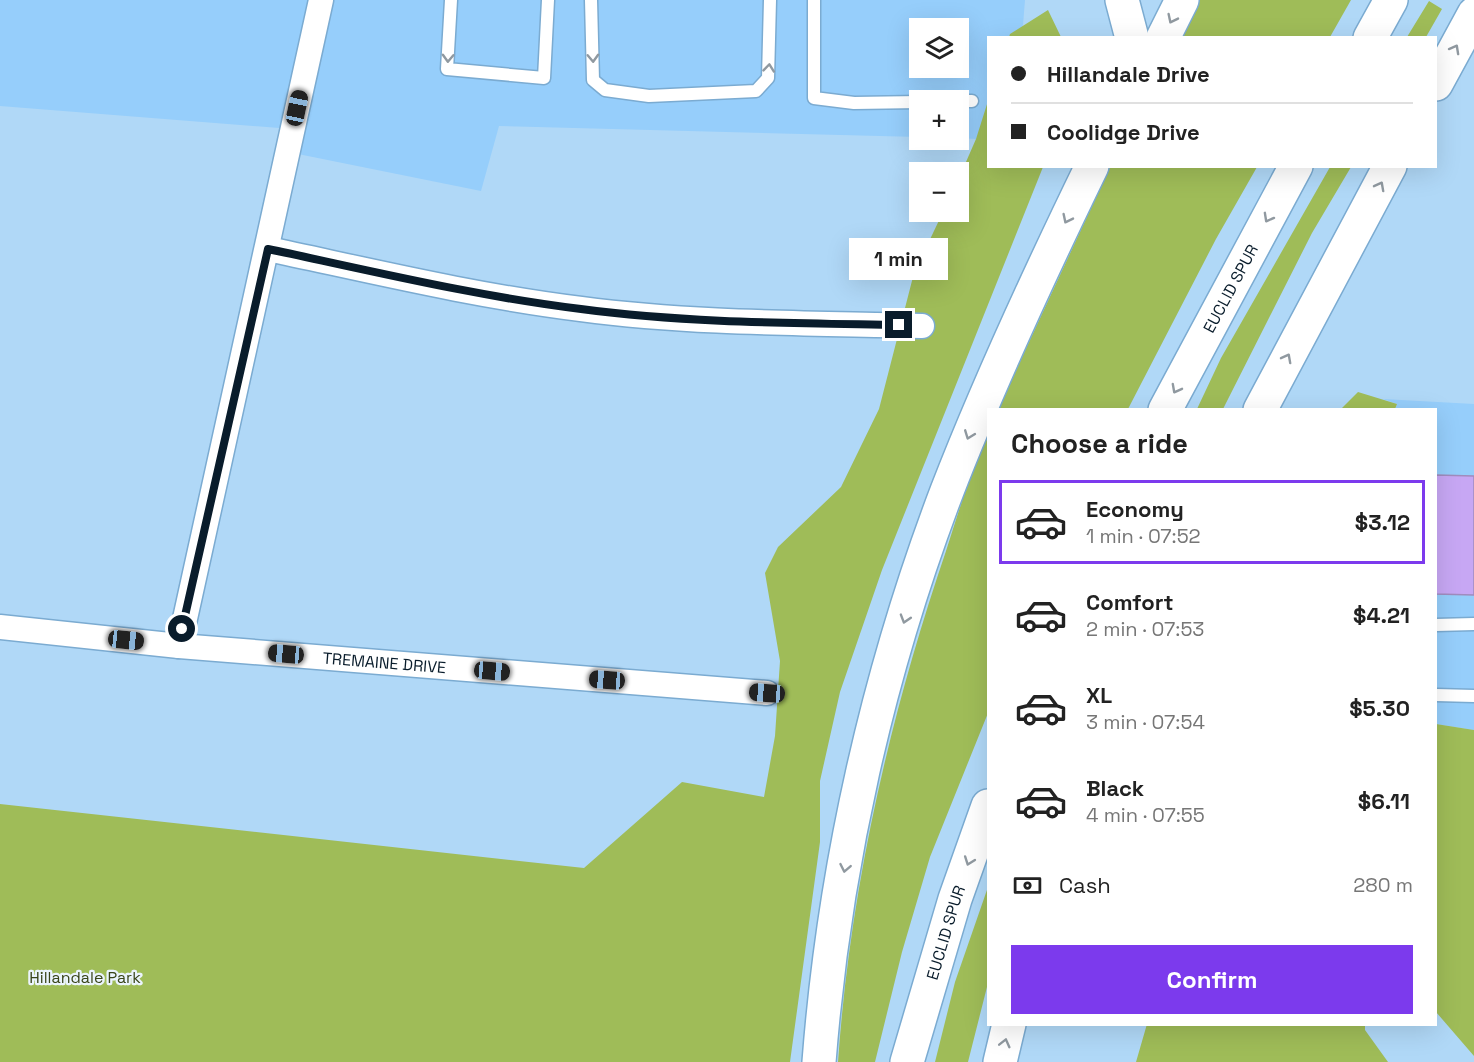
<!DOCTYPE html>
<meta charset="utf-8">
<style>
body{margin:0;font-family:"Space Grotesk",sans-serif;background:#f2f2f2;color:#222;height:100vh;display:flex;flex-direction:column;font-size:22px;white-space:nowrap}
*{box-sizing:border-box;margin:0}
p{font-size:20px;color:#767676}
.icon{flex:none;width:33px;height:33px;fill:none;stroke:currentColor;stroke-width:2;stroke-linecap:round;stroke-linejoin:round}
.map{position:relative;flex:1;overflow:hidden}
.drawer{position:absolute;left:987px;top:408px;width:450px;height:618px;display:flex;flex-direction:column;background:#fff;border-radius:0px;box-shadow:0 6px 24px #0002}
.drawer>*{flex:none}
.guide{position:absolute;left:987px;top:36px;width:450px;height:132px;border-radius:0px;box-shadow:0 6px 24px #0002;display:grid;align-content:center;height:132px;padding:0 24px;background:#fff}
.buttons{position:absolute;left:909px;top:18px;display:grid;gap:12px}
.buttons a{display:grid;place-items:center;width:60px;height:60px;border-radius:0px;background:#fff;box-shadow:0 6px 24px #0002;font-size:30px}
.end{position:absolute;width:27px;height:27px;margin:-14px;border:8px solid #091c2b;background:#fff;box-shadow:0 0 0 3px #fff}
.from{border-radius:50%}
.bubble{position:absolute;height:42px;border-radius:0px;background:#fff;box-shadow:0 6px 24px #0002;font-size:20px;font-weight:700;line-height:42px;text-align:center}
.car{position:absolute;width:18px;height:36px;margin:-18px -9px;border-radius:8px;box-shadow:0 0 4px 2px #0007;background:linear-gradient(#222 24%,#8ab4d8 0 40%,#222 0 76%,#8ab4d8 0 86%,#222 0)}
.guide b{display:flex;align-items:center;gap:21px;height:57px;font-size:22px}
.guide b+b{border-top:2px solid #e0e0e0}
.guide i{width:15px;height:15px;background:#222}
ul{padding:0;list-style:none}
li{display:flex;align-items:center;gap:18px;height:84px;margin:0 12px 9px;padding:0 12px;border:3px solid transparent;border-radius:0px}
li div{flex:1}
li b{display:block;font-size:22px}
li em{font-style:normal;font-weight:700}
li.active{border-color:#7c3aed}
li>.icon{width:54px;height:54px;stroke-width:1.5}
h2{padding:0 24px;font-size:27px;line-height:72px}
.pay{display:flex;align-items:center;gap:15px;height:66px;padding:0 24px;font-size:22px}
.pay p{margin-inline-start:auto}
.action{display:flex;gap:12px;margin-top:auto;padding:12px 24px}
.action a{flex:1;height:69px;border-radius:0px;background:#7c3aed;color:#fff;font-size:24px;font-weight:700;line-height:69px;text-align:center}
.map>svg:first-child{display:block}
.built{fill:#96cefb;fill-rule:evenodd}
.green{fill:#9fbc58}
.building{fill:#c7a7f4;stroke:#a08cbe;stroke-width:1.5}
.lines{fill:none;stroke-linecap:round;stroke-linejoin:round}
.service-casing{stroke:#7babd1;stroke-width:15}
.minor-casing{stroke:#7babd1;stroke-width:27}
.motorway-casing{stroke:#7babd1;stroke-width:36}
.service{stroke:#fff;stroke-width:12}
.minor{stroke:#fff;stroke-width:24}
.motorway{stroke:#fff;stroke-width:33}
.oneway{stroke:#9099a0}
.route{stroke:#091c2b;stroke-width:8}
.labels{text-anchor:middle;stroke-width:4.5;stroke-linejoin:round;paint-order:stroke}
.street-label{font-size:16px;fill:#091c2b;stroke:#ebf4fd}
.park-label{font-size:16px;fill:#384418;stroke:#ebf4fd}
</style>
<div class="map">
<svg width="1474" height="1062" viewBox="0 0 1474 1062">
<rect width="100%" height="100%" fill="#b0d8f7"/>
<path class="built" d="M0,0H1025L1023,25L1018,37L988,38V110L976,139L959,138L958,100H920L919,137L499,126L481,191L288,152L292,129L0,106ZM920,28H958V68H920Z
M1383,399L1474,404V730L1436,724V410L1395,409L1397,404Z"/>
<path class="green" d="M1194,0H1351L1330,37L1173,38Z
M1429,1L1442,9L1426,37H1407Z
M1048,10L1061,37H1009L1010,34Z
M988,101V166L1043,167L882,570L840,692L820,781V842L790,1062H0V804L584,868L682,782L764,797L775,736L780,661L765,573L778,547L841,487L879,409L914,273L943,212H958L959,178L976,139Z
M1110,167H1257L1216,239L1128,409H998Z
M1330,167H1351L1312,233L1223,409H1197L1221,358Z
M1358,392L1397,404L1395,409H1341Z
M988,431V713L930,857L902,952L875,1062H838C850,889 890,715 946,551C959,511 971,469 988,431Z
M1436,724L1474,730V1056L1436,1012Z
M988,887V983L968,1062H935L955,982Z
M1147,1024L1365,1025V1030L1388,1062H1136Z"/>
<path class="building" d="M1436,475L1474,476V595L1436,594Z"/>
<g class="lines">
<g class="service-casing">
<path id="service" d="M451,0L447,69L544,78L548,0
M591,0L593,80L605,90L649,96L756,91L768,78L770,0
M814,0V98L854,103L920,102
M958,101H972
M1436,625L1474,624
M1436,695L1474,696"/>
</g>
<g class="minor-casing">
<g id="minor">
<path d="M268,249C372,271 475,296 581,309C694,324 808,323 922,326"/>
<path id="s1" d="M0,627L179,646L767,693"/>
<path d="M179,646L321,0"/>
</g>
</g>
<g class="motorway-casing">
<g id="motorway">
<path d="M1122,0L1132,38"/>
<path d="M1163,38L1182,0"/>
<path d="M1370,38L1391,0"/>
<path d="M1436,84L1474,14"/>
<path id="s2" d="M1165,410L1296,166"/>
<path d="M1260,410L1390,166"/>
<path d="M819,1062C834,868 878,672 947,491C990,380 1040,273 1092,166"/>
<path id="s3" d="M907,1062L955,899L988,806"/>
<path d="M1000,1062L1009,1024"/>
</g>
</g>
<use href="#service" class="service"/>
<use href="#minor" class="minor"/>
<use href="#motorway" class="motorway"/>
</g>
<defs><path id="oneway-chevron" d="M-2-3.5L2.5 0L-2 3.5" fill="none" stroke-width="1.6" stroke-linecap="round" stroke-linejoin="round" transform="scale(1.5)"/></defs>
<g class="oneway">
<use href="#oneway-chevron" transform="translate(1172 19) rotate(116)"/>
<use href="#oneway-chevron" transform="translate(1455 49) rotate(-61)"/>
<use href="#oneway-chevron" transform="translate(448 58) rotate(92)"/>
<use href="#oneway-chevron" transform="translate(593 58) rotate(88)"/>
<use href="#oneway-chevron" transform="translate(769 68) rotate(-84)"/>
<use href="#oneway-chevron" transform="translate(1380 186) rotate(-62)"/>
<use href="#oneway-chevron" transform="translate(1268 218) rotate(119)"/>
<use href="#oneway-chevron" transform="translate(1067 219) rotate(116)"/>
<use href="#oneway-chevron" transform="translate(1287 358) rotate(-62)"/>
<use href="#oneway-chevron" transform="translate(1176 389) rotate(118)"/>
<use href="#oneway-chevron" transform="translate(969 435) rotate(111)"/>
<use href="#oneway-chevron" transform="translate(905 619) rotate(107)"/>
<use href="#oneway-chevron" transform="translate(969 861) rotate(110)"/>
<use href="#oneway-chevron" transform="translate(845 868) rotate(101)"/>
<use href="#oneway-chevron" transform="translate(1005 1043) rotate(-76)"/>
</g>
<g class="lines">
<path class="route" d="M182,629L268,249C372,271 475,296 581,309C686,323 793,323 899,325"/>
</g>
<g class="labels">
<g class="street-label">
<text dy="6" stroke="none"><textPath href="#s2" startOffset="138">EUCLID SPUR</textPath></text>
<text dy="6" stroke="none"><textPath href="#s1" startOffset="386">TREMAINE DRIVE</textPath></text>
<text dy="6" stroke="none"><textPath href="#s3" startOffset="135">EUCLID SPUR</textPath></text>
</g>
<g class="park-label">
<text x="85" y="983">Hillandale Park</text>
</g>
</g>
</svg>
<div class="buttons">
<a><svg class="icon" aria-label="layers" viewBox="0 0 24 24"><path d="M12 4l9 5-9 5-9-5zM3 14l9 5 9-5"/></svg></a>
<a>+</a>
<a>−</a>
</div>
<i class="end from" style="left:182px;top:629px"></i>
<i class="end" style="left:899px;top:325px"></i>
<div class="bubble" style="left:849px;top:238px;width:99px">1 min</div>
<i class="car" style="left:297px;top:108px;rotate:12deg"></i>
<i class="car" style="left:126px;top:640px;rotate:96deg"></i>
<i class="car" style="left:286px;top:654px;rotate:275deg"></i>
<i class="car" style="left:492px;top:671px;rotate:95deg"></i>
<i class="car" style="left:607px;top:680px;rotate:274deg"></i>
<i class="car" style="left:767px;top:693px;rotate:274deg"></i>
<div class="guide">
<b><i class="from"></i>Hillandale Drive</b>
<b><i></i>Coolidge Drive</b>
</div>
<section class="drawer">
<h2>Choose a ride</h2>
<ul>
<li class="active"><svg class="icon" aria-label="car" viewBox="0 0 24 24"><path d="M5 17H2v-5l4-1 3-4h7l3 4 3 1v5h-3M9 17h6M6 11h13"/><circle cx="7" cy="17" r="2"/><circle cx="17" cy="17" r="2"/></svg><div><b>Economy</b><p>1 min · 07:52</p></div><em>$3.12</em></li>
<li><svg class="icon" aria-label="car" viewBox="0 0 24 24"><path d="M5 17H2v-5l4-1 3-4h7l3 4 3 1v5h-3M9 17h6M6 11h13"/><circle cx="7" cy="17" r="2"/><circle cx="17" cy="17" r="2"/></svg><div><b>Comfort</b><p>2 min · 07:53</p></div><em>$4.21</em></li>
<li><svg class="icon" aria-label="car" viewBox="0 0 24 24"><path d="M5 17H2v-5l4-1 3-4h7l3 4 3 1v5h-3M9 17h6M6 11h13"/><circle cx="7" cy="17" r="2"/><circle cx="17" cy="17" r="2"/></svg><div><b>XL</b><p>3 min · 07:54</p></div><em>$5.30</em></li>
<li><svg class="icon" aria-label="car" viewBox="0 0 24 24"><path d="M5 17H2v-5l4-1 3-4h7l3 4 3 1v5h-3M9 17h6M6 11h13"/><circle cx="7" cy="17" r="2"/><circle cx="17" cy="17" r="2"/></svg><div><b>Black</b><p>4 min · 07:55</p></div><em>$6.11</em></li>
</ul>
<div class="pay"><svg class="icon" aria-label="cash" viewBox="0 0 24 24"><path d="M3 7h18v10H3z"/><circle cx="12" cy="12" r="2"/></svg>Cash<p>280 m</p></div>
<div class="action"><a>Confirm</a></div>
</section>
</div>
